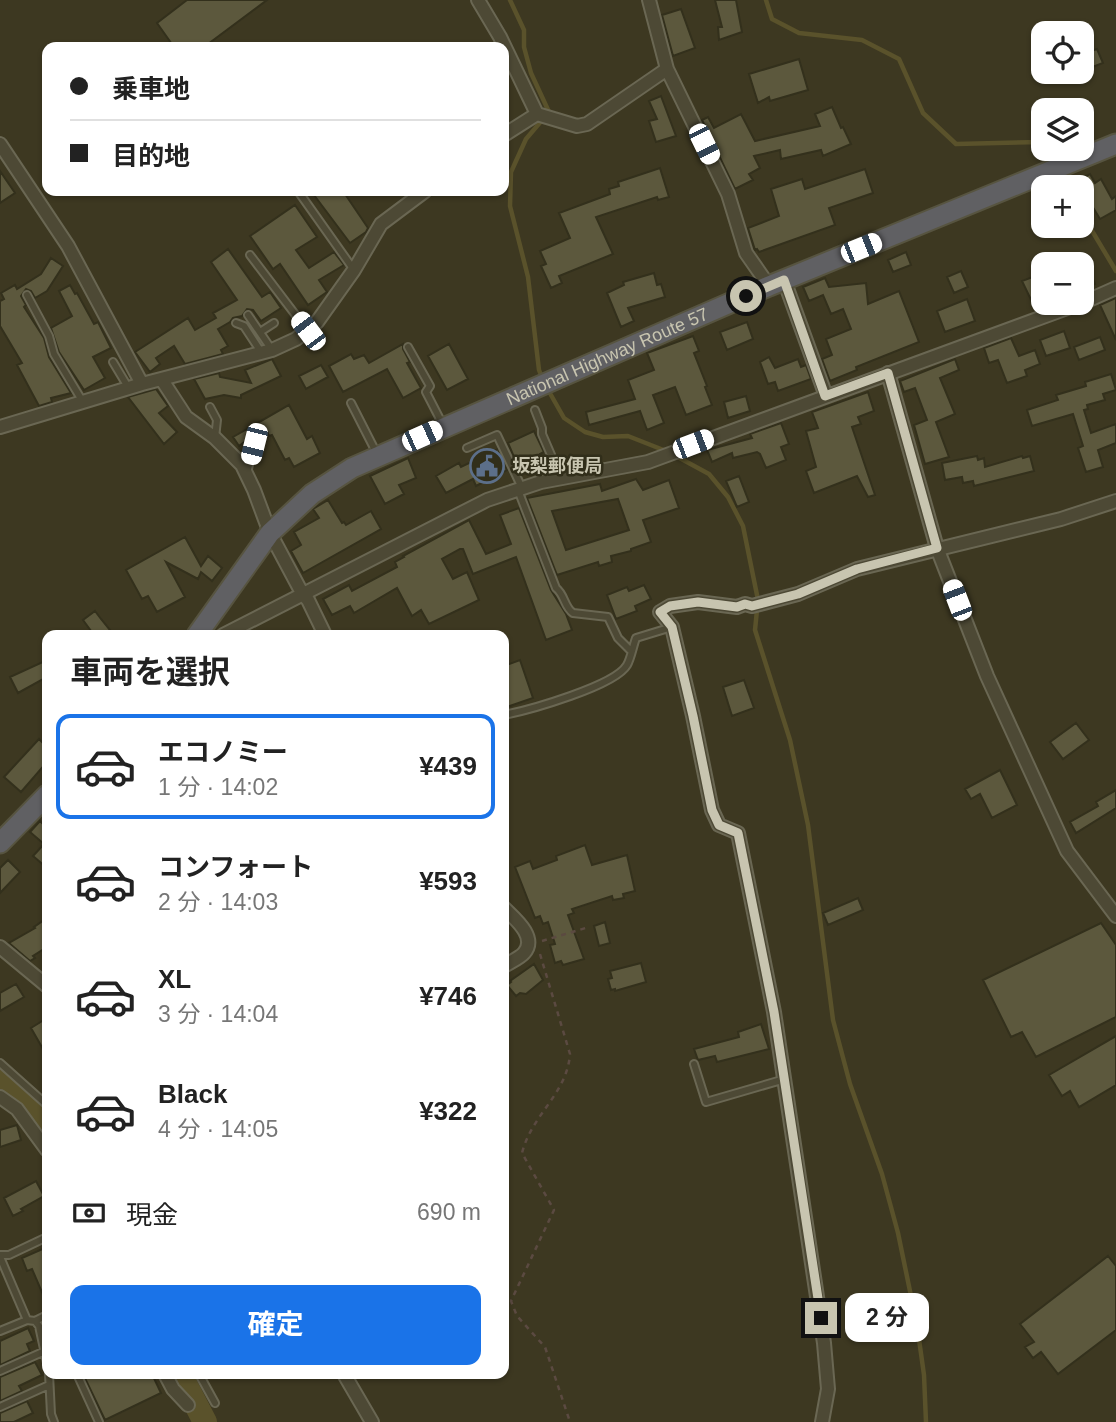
<!DOCTYPE html>
<html lang="ja">
<meta charset="utf-8">
<style>
body{margin:0;font-family:Arial,"Noto Sans JP",sans-serif;background:#f6f6f6;color:#222;height:100vh;display:flex;flex-direction:column;font-size:26px;white-space:nowrap}
*{box-sizing:border-box;margin:0}
p{font-size:23px;color:#767676}
.icon{flex:none;width:38px;height:38px;fill:none;stroke:currentColor;stroke-width:2;stroke-linecap:round;stroke-linejoin:round}
.map{position:relative;flex:1;overflow:hidden}
.side{position:absolute;left:42px;top:630px;width:467px;height:749px;display:flex;flex-direction:column;background:#fff;border-radius:14px;box-shadow:0 2px 5px #0004}
.side>*{flex:none}
.banner{position:absolute;left:42px;top:42px;width:467px;height:154px;border-radius:14px;box-shadow:0 2px 5px #0004;display:grid;align-content:center;height:154px;padding:0 28px;background:#fff}
.buttons{position:absolute;left:1031px;top:21px;display:grid;gap:14px}
.buttons a{display:grid;place-items:center;width:63px;height:63px;border-radius:14px;background:#fff;box-shadow:0 2px 5px #0004;font-size:35px}
.end{position:absolute;width:32px;height:32px;margin:-16px;border:9px solid #c8c5b0;background:#111;box-shadow:0 0 0 4px #111}
.from{border-radius:50%}
.bubble{position:absolute;height:49px;border-radius:14px;background:#fff;box-shadow:0 2px 5px #0004;font-size:23px;font-weight:700;line-height:49px;text-align:center}
.car{position:absolute;width:21px;height:42px;margin:-21px -10px;border-radius:9px;box-shadow:0 0 5px 2px #0007;background:linear-gradient(#fff 24%,#345 0 40%,#fff 0 76%,#345 0 86%,#fff 0)}
.banner b{display:flex;align-items:center;gap:24px;height:66px;font-size:26px}
.banner b+b{border-top:2px solid #e0e0e0}
.banner i{width:18px;height:18px;background:#222}
ul{padding:0;list-style:none}
li{display:flex;align-items:center;gap:21px;height:105px;margin:0 14px 10px;padding:0 14px;border:4px solid transparent;border-radius:14px}
li div{flex:1}
li b{display:block;font-size:26px}
li em{font-style:normal;font-weight:700}
li.on{border-color:#1a73e8}
li>.icon{width:63px;height:63px;stroke-width:1.5}
h2{padding:0 28px;font-size:32px;line-height:84px}
.pay{display:flex;align-items:center;gap:18px;height:77px;padding:0 28px;font-size:26px}
.pay p{margin-inline-start:auto}
.action{display:flex;gap:14px;margin-top:auto;padding:14px 28px}
.action a{flex:1;height:80px;border-radius:14px;background:#1a73e8;color:#fff;font-size:28px;font-weight:700;line-height:80px;text-align:center}
.map>svg:first-child{display:block}
.lines{fill:none;stroke-linecap:round;stroke-linejoin:round}
.stream{stroke:#5a522b;stroke-width:4.5}
.river{stroke:#5a522b;stroke-width:24}
.building{fill:#5c583d;stroke:#33301c;stroke-width:2;fill-rule:evenodd}
.service-casing{stroke:#6a6753;stroke-width:10}
.minor-casing{stroke:#6a6753;stroke-width:16}
.trunk-casing{stroke:#575440;stroke-width:23}
.path{stroke:#5b4a41;stroke-width:2.5;stroke-dasharray:5 5;stroke-linecap:butt}
.service{stroke:#4d4935;stroke-width:6}
.minor{stroke:#4d4935;stroke-width:12}
.trunk{stroke:#606063;stroke-width:19}
.route{stroke:#c8c5b0;stroke-width:9}
.labels{text-anchor:middle;stroke-width:5;stroke-linejoin:round;paint-order:stroke}
.street-label{font-size:18px;fill:#c8c5b0;stroke:#312e1a}
.poi-label{font-size:18px;font-weight:bold;fill:#c8c5b0;stroke:#312e1a;text-anchor:start}
</style>
<div class="map">
<svg width="1116" height="1422" viewBox="0 0 1116 1422">
<rect width="100%" height="100%" fill="#3d3821"/>
<g class="lines">
<path class="stream" d="M510,0L524,30V47L531,73L549,112L526,139L511,172L510,206L528,277L539,370L543,380
M766,0L772,19L799,33L862,40L899,59L923,113L956,144L1041,142L1043,145
M1045,149L1054,165
M1059,173L1067,187
M1082,214L1116,271
M547,388L564,418L585,432L603,437L628,436L666,451
M674,455L709,474L728,497L743,526L758,600L755,630L790,740L808,825L833,1020L850,1084L882,1174L898,1233L917,1325L924,1375L926,1422"/>
<path class="river" d="M0,1082L25,1102L47,1132
M180,1374L205,1422"/>
</g>
<path class="building" d="M187,0H267L204,47H174L157,23Z
M715,0H736L742,32L719,40L718,27H722Z
M681,9L695,48L673,56L662,15Z
M1097,49L1103,63L1082,71V54Z
M799,59L808,90L770,101L769,97L758,103L749,74Z
M661,96L676,136L656,142L649,121L657,119L649,101Z
M832,107L841,128L843,127L851,144L823,156L821,150L781,159L780,150L754,156L760,168L749,174L753,180L735,189L702,120L708,117L714,128L741,114L755,141L820,126L815,114Z
M660,168L669,197L658,200L657,197L596,217L613,254L559,276L562,283L551,288L541,266L546,264L540,251L570,238L559,213L610,194L609,189L619,186L618,182Z
M865,169L873,193L829,208L835,225L759,252L757,249L755,250L748,228L779,216L771,189L802,179L805,189Z
M0,171L15,193L0,203Z
M1090,174L1095,183L1101,179L1112,199L1116,196V210L1100,219L1077,181Z
M311,191H343L368,228L366,232L350,243Z
M295,205L317,237L296,250L309,268L334,252L344,265L319,280L327,292L308,305L280,264L273,269L250,236Z
M228,249L262,297L270,292L281,308L261,321L253,310L247,309L242,316L233,318L230,322L218,329L228,346L221,350L223,354L185,364L174,346L156,358L160,364L150,372L135,352L188,318L195,330L216,318L213,313L237,300L211,262Z
M906,252L911,265L893,272L888,260Z
M1082,252L1095,284L1082,289Z
M51,258L63,266L47,291L35,298L31,291L26,289L21,296L26,305L24,307L44,338L49,357L71,393L51,398L52,402L39,406L17,365L22,363L0,326V301L4,299L1,293L15,285L17,289L41,274Z
M961,271L968,287L954,293L947,277Z
M654,273L657,285L661,284L665,297L628,308L634,321L621,327L607,293L624,285L623,282Z
M1043,273V300L1033,304L1022,281Z
M825,278L829,287L866,283L868,304L899,291L919,342L856,367L857,370L830,381L822,359L832,355L826,339L851,329L843,309L831,314L823,295L809,301L803,287Z
M70,285L75,294L77,293L94,324L98,322L111,348L93,357L105,378L84,390L59,352L51,328L72,316L59,291Z
M1116,298V340L1100,305Z
M967,299L975,321L945,332L937,311Z
M747,322L753,339L727,350L720,332Z
M1064,331L1070,348L1046,356L1040,340Z
M693,336L699,351L694,353L707,386L705,387L712,405L686,415L675,387L653,395L664,423L647,430L640,411L589,425L586,412L635,399L628,380L654,370L647,353Z
M1100,337L1105,350L1079,360L1074,347Z
M1011,338L1019,356L1035,350L1040,364L1025,370L1027,376L1007,383L998,360L989,363L984,348Z
M403,344V349L410,362L407,363L421,388L403,398L387,369L343,392L329,366L351,354L354,359L364,355L369,363Z
M449,344L468,379L447,390L428,356Z
M769,357L775,368L798,359L801,367L806,365L811,379L778,391L775,382L768,384L760,362Z
M272,359L281,376L241,395V398L224,395L205,399L194,379L219,373L220,377L251,383L245,370Z
M955,359L959,370L940,378L955,414L936,422L949,457L925,464L914,425L927,420L915,388L904,392L900,381Z
M321,365L328,377L306,389L299,376Z
M1111,374L1116,390L1103,394L1105,400L1087,405L1088,409L1084,410L1091,433L1116,424V443L1098,450L1103,467L1086,472L1078,448L1083,446L1073,414L1032,426L1027,410L1058,400L1056,395L1086,386L1085,382Z
M156,389L168,406L159,413L177,432L164,444L128,397Z
M868,392L874,411L858,417L861,424L852,427L875,495L868,497L857,476L814,493L806,471L816,467L806,431L818,428L812,412Z
M746,396L750,411L728,418L724,402Z
M289,405L307,439L312,436L320,453L294,467L289,458L285,460L272,435L269,436L266,429L259,431L239,446L233,437Z
M781,423L789,444L781,447L786,460L766,468L760,454L757,452L733,458L732,453L712,462L707,450L752,438L750,434Z
M534,431L544,452L540,454L543,460L533,464L530,458L517,464L508,443Z
M498,449L507,470L476,486L473,479L446,493L436,476L459,463L461,467Z
M977,456L978,460L984,458L985,467L1022,456L1023,458L1030,456L1034,471L974,486L973,481L963,483L962,477L945,480L942,463Z
M408,458L416,478L399,485L404,494L385,504L370,476Z
M739,476L749,502L737,507L726,481Z
M636,479L643,490L669,480L679,508L643,520L651,542L631,549V551L611,556L612,562L599,566L598,562L557,575L527,498L600,484L602,491ZM618,499L629,530L566,550L552,511Z
M328,500L342,523L344,522L346,525L371,511L381,529L303,573L291,551L301,545L294,532L319,518L313,509Z
M519,508L551,590L566,614L572,630L546,640L516,557L473,574L463,549H460L442,559L453,579L467,572L479,600L429,624L421,610L412,616L397,588L354,613L350,606L332,615L323,599L349,585L352,591L397,567L395,562L404,557L403,556L469,520L486,554L511,544L500,515Z
M185,537L201,566L208,556L222,568L212,581L201,572L198,579L166,562L185,597L157,612L148,596L142,599L126,570Z
M644,585L651,599L635,606L637,611L616,619L607,595L627,587L629,591Z
M95,611L101,619L114,635H94L83,620Z
M47,660V677L18,693L10,677Z
M520,660L533,698L504,708V666Z
M744,680L754,708L732,716L723,687Z
M1076,723L1089,740L1063,759L1050,742Z
M39,739L47,747V762L21,792L4,777Z
M1000,770L1017,805L992,818L980,794L971,799L965,789Z
M1116,790V808L1076,833L1070,822L1098,806L1096,802Z
M40,821L47,828V868L33,856L44,844L30,832Z
M585,845L592,865L627,855L635,891L623,894L624,898L613,900L612,896L572,909L574,913L568,915L584,959L563,965L561,961L555,963L550,945L555,944L548,922L543,924L540,916L535,918L515,867L530,861L533,869L557,860L556,856Z
M8,860L20,872L0,893V868Z
M858,898L863,910L828,925L823,913Z
M47,918V947L33,956L35,958L30,961L9,943L35,928L34,927Z
M605,922L610,943L599,946L594,926Z
M1101,923L1116,945V1017L1036,1057L1022,1032L1011,1037L983,980Z
M641,963L646,982L615,991V989L611,990L608,979L612,978L610,971Z
M534,964L543,980L526,994L520,993L516,996L507,985L511,982L510,981Z
M16,984L24,997L0,1011V993Z
M47,1018V1056L31,1028Z
M761,1024L769,1049L717,1062L715,1056L698,1060L694,1049L739,1037L738,1032Z
M1116,1036V1085L1079,1107L1070,1091L1062,1096L1049,1075Z
M17,1125L21,1140L0,1147V1130Z
M36,1181L44,1196L21,1209L23,1211L13,1216L4,1198Z
M47,1247V1304L32,1269L27,1271L22,1258Z
M1108,1256L1116,1266V1330L1058,1374L1041,1352L1033,1358L1025,1347L1034,1342L1020,1324Z
M28,1328L34,1341L27,1344L30,1351L0,1365V1341Z
M35,1362L42,1375L19,1386L22,1391L0,1401V1377Z
M83,1374H152L161,1393L105,1420Z
M27,1401L33,1413L14,1422H0V1413Z"/>
<g class="lines">
<g class="service-casing">
<path id="service" d="M298,191L354,270
M250,255L307,330
M27,295L49,336L54,354L83,402
M248,315L272,350
M236,323L244,326L261,352
M260,332L274,323
M408,347L430,386L426,392L443,425
M113,362L128,387
M351,403L377,454
M210,407L217,420L215,438
M535,410L542,428V434L561,478
M467,448L497,435L522,488
M247,473L254,444L261,436
M518,490L556,588C565,595 564,607 573,613L608,617L618,638L631,651
M504,715C529,710 615,686 627,665C631,658 633,646 636,638L672,627
M0,1063L47,1105
M694,1064L706,1102L785,1079
M0,1255H9L47,1237
M0,1257L27,1320L35,1321L39,1326L47,1363
M35,1321L47,1315
M0,1331L27,1320
M0,1371L45,1351
M49,1374L51,1414L54,1422
M77,1374L99,1422
M199,1374L215,1403
M0,1407L49,1385"/>
</g>
<g class="minor-casing">
<path id="minor" d="M478,0L500,37L537,114
M649,0L667,69L728,194L746,253L769,286
M504,135L537,114L577,126L587,124L667,69
M0,144L68,246L142,384
M784,280L826,396
M888,373L937,548L987,676L1067,851L1116,916
M162,380L186,417L215,438L242,465L254,490L270,533L302,593L308,600L325,635
M0,427L142,384L272,350L296,339L317,322L354,270L381,224L425,191
M223,635L487,500L541,482L648,462L1089,300L1116,288
M504,908C514,918 538,937 524,953C520,958 510,962 504,966
M0,947L47,986
M0,1097L17,1109L47,1150
M165,1374L173,1389L188,1405
M344,1374L372,1422
M822,1422L828,1389L824,1343L774,1012L738,833L719,825L712,810L693,716L672,627L660,612L670,606L698,602L737,607L745,604L752,606L798,594L857,569L1061,519L1116,501"/>
</g>
<g class="trunk-casing">
<g id="trunk">
<path id="s1" d="M197,635L270,533L312,494L352,468L769,286L1116,144"/>
<path d="M0,843L47,795"/>
</g>
</g>
<path class="path" d="M542,941L589,927
M540,954L570,1054C567,1094 532,1114 522,1153L554,1210L511,1301L517,1316L545,1347L570,1422"/>
<use href="#service" class="service"/>
<use href="#minor" class="minor"/>
<use href="#trunk" class="trunk"/>
</g>
<g class="lines">
<path class="route" d="M746,296L784,280L825,396L888,373L937,548L857,569L798,594L752,606L745,604L737,607L698,602L670,606L660,612L672,627L693,716L712,810L719,825L738,833L774,1012L821,1318"/>
</g>
<defs>
<g id="civic-ring" transform="scale(1.75)"><circle r="9.5" fill="#312e1a" stroke="#5c6f8a" stroke-width="1.5"/><path d="M-.6-6.5H3V-4.5H.6V-3L4-1V1h2V6H-6V1h2V-1L-.6-3ZM-1.2 2.5V6h2.4V2.5Z" fill="#5c6f8a"/></g>
</defs>
<g fill-rule="evenodd">
<use href="#civic-ring" x="487" y="466"/>
</g>
<g class="labels">
<g class="street-label">
<text dy="6" stroke="none"><textPath href="#s1" startOffset="509">National Highway Route 57</textPath></text>
</g>
<g class="poi-label">
<text x="512" y="472">坂梨郵便局</text>
</g>
</g>
</svg>
<div class="buttons">
<a><svg class="icon" aria-label="locate" viewBox="0 0 24 24"><circle cx="12" cy="12" r="6"/><path d="M12 2v4M12 18v4M2 12h4M18 12h4"/></svg></a>
<a><svg class="icon" aria-label="layers" viewBox="0 0 24 24"><path d="M12 4l9 5-9 5-9-5zM3 14l9 5 9-5"/></svg></a>
<a>+</a>
<a>−</a>
</div>
<i class="end from" style="left:746px;top:296px"></i>
<i class="end" style="left:821px;top:1318px"></i>
<div class="bubble" style="left:845px;top:1293px;width:84px">2 分</div>
<i class="car" style="left:704px;top:144px;rotate:154deg"></i>
<i class="car" style="left:861px;top:248px;rotate:68deg"></i>
<i class="car" style="left:308px;top:331px;rotate:323deg"></i>
<i class="car" style="left:422px;top:436px;rotate:66deg"></i>
<i class="car" style="left:254px;top:444px;rotate:194deg"></i>
<i class="car" style="left:693px;top:444px;rotate:69deg"></i>
<i class="car" style="left:957px;top:600px;rotate:339deg"></i>
<div class="banner">
<b><i class="from"></i>乗車地</b>
<b><i></i>目的地</b>
</div>
<section class="side">
<h2>車両を選択</h2>
<ul>
<li class="on"><svg class="icon" aria-label="car" viewBox="0 0 24 24"><path d="M5 17H2v-5l4-1 3-4h7l3 4 3 1v5h-3M9 17h6M6 11h13"/><circle cx="7" cy="17" r="2"/><circle cx="17" cy="17" r="2"/></svg><div><b>エコノミー</b><p>1 分 · 14:02</p></div><em>¥439</em></li>
<li><svg class="icon" aria-label="car" viewBox="0 0 24 24"><path d="M5 17H2v-5l4-1 3-4h7l3 4 3 1v5h-3M9 17h6M6 11h13"/><circle cx="7" cy="17" r="2"/><circle cx="17" cy="17" r="2"/></svg><div><b>コンフォート</b><p>2 分 · 14:03</p></div><em>¥593</em></li>
<li><svg class="icon" aria-label="car" viewBox="0 0 24 24"><path d="M5 17H2v-5l4-1 3-4h7l3 4 3 1v5h-3M9 17h6M6 11h13"/><circle cx="7" cy="17" r="2"/><circle cx="17" cy="17" r="2"/></svg><div><b>XL</b><p>3 分 · 14:04</p></div><em>¥746</em></li>
<li><svg class="icon" aria-label="car" viewBox="0 0 24 24"><path d="M5 17H2v-5l4-1 3-4h7l3 4 3 1v5h-3M9 17h6M6 11h13"/><circle cx="7" cy="17" r="2"/><circle cx="17" cy="17" r="2"/></svg><div><b>Black</b><p>4 分 · 14:05</p></div><em>¥322</em></li>
</ul>
<div class="pay"><svg class="icon" aria-label="cash" viewBox="0 0 24 24"><path d="M3 7h18v10H3z"/><circle cx="12" cy="12" r="2"/></svg>現金<p>690 m</p></div>
<div class="action"><a>確定</a></div>
</section>
</div>
